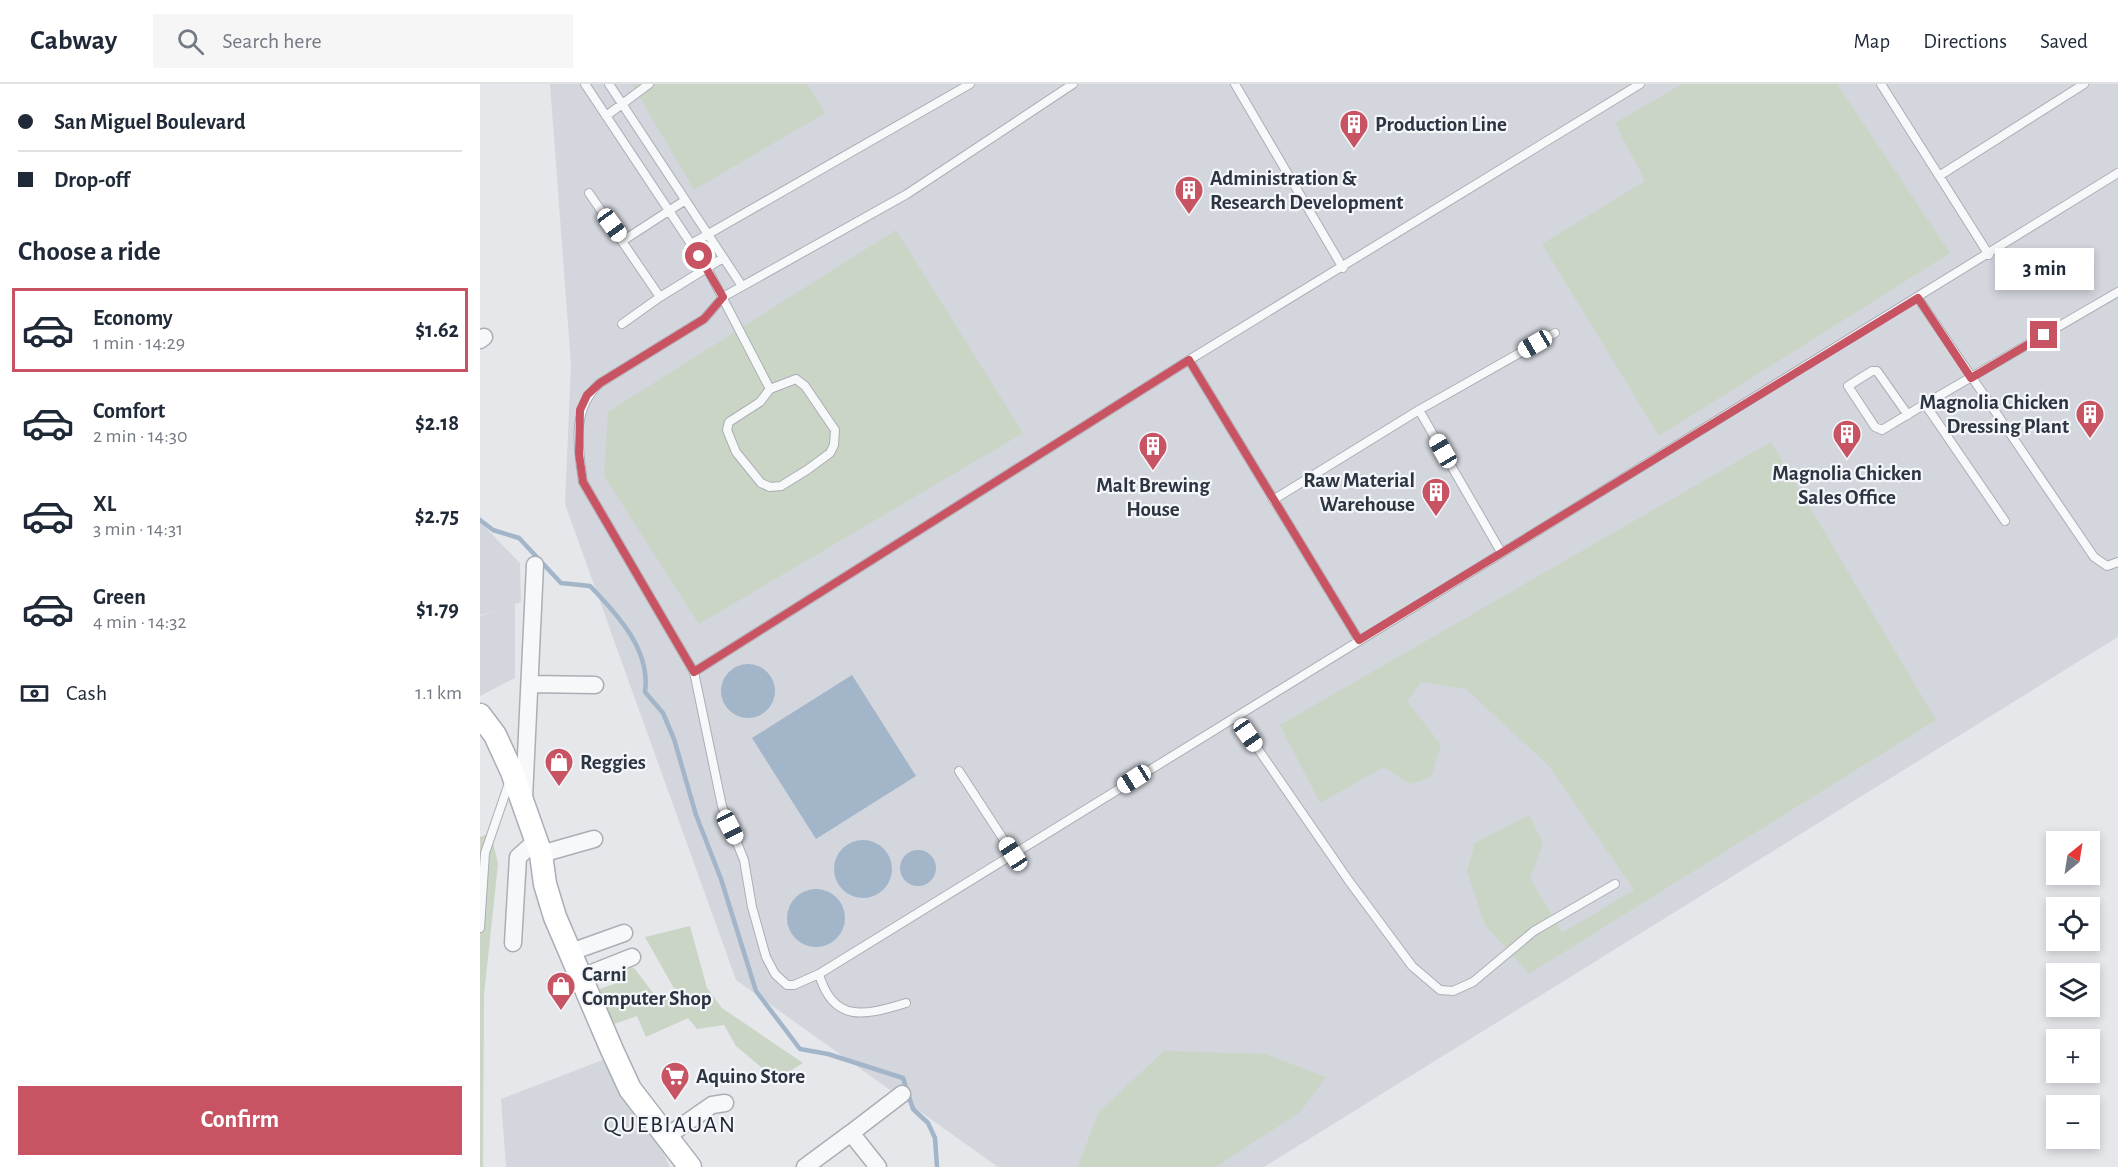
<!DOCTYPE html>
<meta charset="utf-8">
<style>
body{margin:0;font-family:"Alegreya Sans",sans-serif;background:#f6f6f7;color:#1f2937;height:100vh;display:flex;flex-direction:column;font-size:22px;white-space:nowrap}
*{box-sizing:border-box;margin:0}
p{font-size:20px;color:#747a83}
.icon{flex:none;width:33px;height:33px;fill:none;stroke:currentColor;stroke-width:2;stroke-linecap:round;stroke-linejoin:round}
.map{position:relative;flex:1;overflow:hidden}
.panel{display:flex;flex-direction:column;background:#fff;width:480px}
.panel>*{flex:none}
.hud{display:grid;align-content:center;height:132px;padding:0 18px;background:#fff}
.needle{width:39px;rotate:30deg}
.tools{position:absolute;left:1566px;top:747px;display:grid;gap:12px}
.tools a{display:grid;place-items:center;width:54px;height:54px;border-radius:0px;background:#fff;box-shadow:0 3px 9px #0003;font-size:30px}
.end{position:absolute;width:27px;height:27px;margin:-14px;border:8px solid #c75363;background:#fff;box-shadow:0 0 0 3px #fff}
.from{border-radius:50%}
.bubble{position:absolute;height:42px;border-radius:0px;background:#fff;box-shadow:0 3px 9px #0003;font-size:20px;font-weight:700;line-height:42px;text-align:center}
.car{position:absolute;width:18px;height:36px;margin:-18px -9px;border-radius:8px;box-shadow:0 0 4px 2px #0007;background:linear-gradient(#fff 24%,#345 0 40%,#fff 0 76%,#345 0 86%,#fff 0)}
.hud b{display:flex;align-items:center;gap:21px;height:57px;font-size:22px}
.hud b+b{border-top:2px solid #e0e1e3}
.hud i{width:15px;height:15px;background:#1f2937}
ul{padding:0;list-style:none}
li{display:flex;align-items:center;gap:18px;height:84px;margin:0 12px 9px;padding:0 6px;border:3px solid transparent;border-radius:0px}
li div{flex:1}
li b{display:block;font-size:22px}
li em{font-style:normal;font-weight:700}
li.active{border-color:#c75363}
li>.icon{width:54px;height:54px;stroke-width:1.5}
h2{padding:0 18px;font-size:27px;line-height:72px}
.pay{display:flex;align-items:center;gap:15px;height:66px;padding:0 18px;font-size:22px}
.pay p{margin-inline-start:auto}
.button{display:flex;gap:12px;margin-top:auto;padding:12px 18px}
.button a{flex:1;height:69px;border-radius:0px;background:#c75363;color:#fff;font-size:24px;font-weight:700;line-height:69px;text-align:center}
header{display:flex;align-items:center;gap:36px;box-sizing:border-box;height:84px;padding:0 30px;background:#fff;border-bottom:2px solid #e0e1e3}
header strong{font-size:28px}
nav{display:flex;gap:33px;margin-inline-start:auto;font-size:21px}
.search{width:420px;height:54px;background:#f6f6f7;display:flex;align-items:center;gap:15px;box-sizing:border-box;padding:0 21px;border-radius:0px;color:#747a83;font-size:22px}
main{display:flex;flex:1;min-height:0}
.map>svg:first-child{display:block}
.built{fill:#d3d6dd}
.green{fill:#cad5c6}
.water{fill:#a2b5c9}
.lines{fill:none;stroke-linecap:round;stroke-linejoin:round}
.stream{stroke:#a2b5c9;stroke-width:4.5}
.lane-casing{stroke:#aaaeb5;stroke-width:10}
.street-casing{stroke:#aaaeb5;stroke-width:19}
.secondary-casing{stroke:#aaaeb5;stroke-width:25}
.lane{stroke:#f7f8fa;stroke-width:8}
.street{stroke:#f7f8fa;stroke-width:16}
.secondary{stroke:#fff;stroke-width:22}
.route{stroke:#c75363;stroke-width:8}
.labels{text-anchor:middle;stroke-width:4.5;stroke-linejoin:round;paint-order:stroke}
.poi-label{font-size:21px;font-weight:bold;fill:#2d3543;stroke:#f4f6f9;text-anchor:start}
.quarter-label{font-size:24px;letter-spacing:1.5px;fill:#1f2634;stroke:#f4f6f9}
</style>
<header>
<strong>Cabway</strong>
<div class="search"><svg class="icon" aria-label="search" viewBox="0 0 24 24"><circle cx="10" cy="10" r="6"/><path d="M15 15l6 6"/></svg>Search here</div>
<nav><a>Map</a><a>Directions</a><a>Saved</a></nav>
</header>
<main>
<section class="panel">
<div class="hud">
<b><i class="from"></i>San Miguel Boulevard</b>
<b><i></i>Drop-off</b>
</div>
<h2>Choose a ride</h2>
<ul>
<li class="active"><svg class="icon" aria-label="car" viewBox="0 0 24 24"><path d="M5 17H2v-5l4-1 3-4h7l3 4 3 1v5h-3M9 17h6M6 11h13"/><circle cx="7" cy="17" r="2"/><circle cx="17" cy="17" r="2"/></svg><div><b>Economy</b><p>1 min · 14:29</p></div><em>$1.62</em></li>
<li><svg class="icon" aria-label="car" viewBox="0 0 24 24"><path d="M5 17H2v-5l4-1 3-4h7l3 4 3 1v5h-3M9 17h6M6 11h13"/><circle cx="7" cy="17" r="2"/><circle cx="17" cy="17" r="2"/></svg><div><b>Comfort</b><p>2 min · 14:30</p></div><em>$2.18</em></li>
<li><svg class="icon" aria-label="car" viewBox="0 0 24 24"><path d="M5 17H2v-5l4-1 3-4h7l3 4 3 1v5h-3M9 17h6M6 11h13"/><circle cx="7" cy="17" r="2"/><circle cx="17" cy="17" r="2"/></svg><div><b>XL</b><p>3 min · 14:31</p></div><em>$2.75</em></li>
<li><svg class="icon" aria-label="car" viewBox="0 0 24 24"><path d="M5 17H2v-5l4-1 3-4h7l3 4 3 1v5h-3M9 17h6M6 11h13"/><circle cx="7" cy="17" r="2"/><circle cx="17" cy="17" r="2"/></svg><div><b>Green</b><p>4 min · 14:32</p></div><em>$1.79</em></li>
</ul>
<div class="pay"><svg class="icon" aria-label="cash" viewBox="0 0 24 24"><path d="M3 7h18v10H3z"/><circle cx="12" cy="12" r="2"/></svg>Cash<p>1.1 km</p></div>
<div class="button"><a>Confirm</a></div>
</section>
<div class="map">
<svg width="1638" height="1083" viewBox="0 0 1638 1083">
<rect width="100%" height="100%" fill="#e5e7eb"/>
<path class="built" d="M70,0H1638V553L784,1083H518L256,896L85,420L91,281Z
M0,438L40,479L41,518L35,520V594L0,612V532L18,526L0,531Z
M125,975L164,1028L190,1083H26L21,1015Z"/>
<path class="green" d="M152,0H327L345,29L214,106Z
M1202,0H1357L1470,169L1179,352L1062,160L1165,97L1135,39Z
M416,146L543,349L219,540L124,392L128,328Z
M1291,358L1456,636L1049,890L1005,841L987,787L995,759L1049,731L1063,759L1050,794L1082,849L1154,806L1069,682L986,605L941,598L927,617L961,661L951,693L930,700L904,683L840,719L800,641Z
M11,749L18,780L4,911L3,1083H0V753Z
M210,842L227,904L242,924L323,979L296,996L256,962L244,941L217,945L208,934L166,953L157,932L122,944L108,909L140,898L134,882L142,877L155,885L179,917L196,908L165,853Z
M684,967L785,970L846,993L820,1028L736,1083H598L618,1029Z"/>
<path class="water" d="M241 607a27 27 0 1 1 54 0a27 27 0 1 1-54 0Z
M372,591L436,692L336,755L272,654Z
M354 785a29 29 0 1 1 58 0a29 29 0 1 1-58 0Z
M420 784a18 18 0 1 1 36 0a18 18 0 1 1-36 0Z
M307 834a29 29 0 1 1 58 0a29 29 0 1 1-58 0Z"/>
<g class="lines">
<path class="stream" d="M0,436L13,446L39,454L81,499L110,502C137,530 171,566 165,608L183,629L194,655L216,731L241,795L276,907L320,965L348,970L423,994L433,1025L448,1039L455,1054L457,1083"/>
<g class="lane-casing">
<path id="lane" d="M105,0L227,184L290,305
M129,0L262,202
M593,0L427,110L243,213L224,235L120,299C91,325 98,363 103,398L214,588L242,722L264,776L272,823L286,873L295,890L307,901H314L339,890L1638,89
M755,0L863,184
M1401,0L1509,171
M126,32L169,0
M1459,92L1604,0
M109,109L180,213L142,240
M144,156L204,117
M211,160L490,0
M180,213L243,174
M1438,214L1614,473L1627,482L1638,478
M709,276L879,556
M316,295L325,302L355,346L354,361L350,369L327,386L301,402L290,403L281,399L256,368L247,346L249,338L280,318L290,305Z
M1445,320L1525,437
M939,326L1021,468
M1428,331L1397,287H1392L1368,302L1395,343L1402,346L1445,320L1638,208
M793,416L939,326L1075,249
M214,588L709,276L1160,0
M756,633L869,797L932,882L960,906L973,907L993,898L1054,847L1135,800
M479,687L533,770
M0,844L5,769L30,696
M339,890C353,939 384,932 426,919"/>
</g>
<g class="street-casing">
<path id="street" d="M0,256L4,253
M50,600L115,601
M44,714L55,481
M61,770L114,755
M33,859L38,773L56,757
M91,868L144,849
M99,894L152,873
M186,1053L232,1021L245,1019
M325,1083L371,1049
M398,1083L371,1049L422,1010"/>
</g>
<g class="secondary-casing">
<path id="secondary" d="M0,631L15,651L32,688L61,770L65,800L75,833L132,966L150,1005L210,1083"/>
</g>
<use href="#lane" class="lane"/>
<use href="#street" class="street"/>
<use href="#secondary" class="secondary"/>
</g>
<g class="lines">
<path class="route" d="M219,172L243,213L224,235L120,299L107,311L100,326L99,370L103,398L214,588L709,276L879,556L1438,214L1491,294L1564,251"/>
</g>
<defs>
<g id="building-pin" transform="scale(1.5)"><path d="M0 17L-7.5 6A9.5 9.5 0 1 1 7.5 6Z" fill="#c75363" stroke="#f4f6f9"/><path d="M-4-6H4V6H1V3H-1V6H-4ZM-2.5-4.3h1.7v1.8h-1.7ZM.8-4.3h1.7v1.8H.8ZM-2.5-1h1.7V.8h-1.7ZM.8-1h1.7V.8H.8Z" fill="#fff"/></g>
<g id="shop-pin" transform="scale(1.5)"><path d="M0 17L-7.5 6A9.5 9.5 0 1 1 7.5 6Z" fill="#c75363" stroke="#f4f6f9"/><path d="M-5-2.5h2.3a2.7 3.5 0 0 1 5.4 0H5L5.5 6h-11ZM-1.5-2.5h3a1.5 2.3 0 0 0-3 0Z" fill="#fff"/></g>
<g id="supermarket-pin" transform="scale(1.5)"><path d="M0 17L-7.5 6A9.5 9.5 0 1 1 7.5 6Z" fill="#c75363" stroke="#f4f6f9"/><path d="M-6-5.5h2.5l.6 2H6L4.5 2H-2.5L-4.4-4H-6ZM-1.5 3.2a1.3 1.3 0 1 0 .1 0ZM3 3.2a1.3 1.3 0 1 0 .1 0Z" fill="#fff"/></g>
</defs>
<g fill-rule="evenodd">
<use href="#building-pin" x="874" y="40"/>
<use href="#building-pin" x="709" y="106"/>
<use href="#building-pin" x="1610" y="330"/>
<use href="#building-pin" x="1367" y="350"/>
<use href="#building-pin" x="673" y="362"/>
<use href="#building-pin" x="956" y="408"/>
<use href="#shop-pin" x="79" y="678"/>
<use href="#shop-pin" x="81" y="902"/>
<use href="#supermarket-pin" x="195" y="992"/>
</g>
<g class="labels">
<g class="poi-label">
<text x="895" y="47">Production Line</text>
<text x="730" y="101">Administration &amp;<tspan x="730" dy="24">Research Development</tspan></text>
<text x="1589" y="325" text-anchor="end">Magnolia Chicken<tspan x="1589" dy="24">Dressing Plant</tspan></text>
<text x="1367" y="396" text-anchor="middle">Magnolia Chicken<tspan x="1367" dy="24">Sales Office</tspan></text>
<text x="935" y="403" text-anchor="end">Raw Material<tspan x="935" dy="24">Warehouse</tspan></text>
<text x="673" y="408" text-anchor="middle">Malt Brewing<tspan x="673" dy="24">House</tspan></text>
<text x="100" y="685">Reggies</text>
<text x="102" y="897">Carni<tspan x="102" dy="24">Computer Shop</tspan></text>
<text x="216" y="999">Aquino Store</text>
</g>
<g class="quarter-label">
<text x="190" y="1048">QUEBIAUAN</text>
</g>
</g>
</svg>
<div class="tools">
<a><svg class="needle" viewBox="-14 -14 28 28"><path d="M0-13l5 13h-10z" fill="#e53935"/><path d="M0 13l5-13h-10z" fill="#747a83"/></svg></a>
<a><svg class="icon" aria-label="locate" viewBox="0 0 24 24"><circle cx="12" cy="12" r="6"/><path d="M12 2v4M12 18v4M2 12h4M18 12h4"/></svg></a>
<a><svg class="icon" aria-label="layers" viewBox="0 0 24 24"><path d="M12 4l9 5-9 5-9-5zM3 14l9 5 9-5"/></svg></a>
<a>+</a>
<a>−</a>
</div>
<i class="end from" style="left:219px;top:172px"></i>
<i class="end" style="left:1564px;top:251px"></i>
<div class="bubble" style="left:1515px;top:164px;width:99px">3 min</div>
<i class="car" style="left:132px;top:141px;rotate:144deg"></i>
<i class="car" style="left:1055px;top:260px;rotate:240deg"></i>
<i class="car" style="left:963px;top:367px;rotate:330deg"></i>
<i class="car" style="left:768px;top:651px;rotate:145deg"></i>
<i class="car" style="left:654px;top:695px;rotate:238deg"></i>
<i class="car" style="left:250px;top:743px;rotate:153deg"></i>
<i class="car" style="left:533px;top:770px;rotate:327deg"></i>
</div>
</main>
